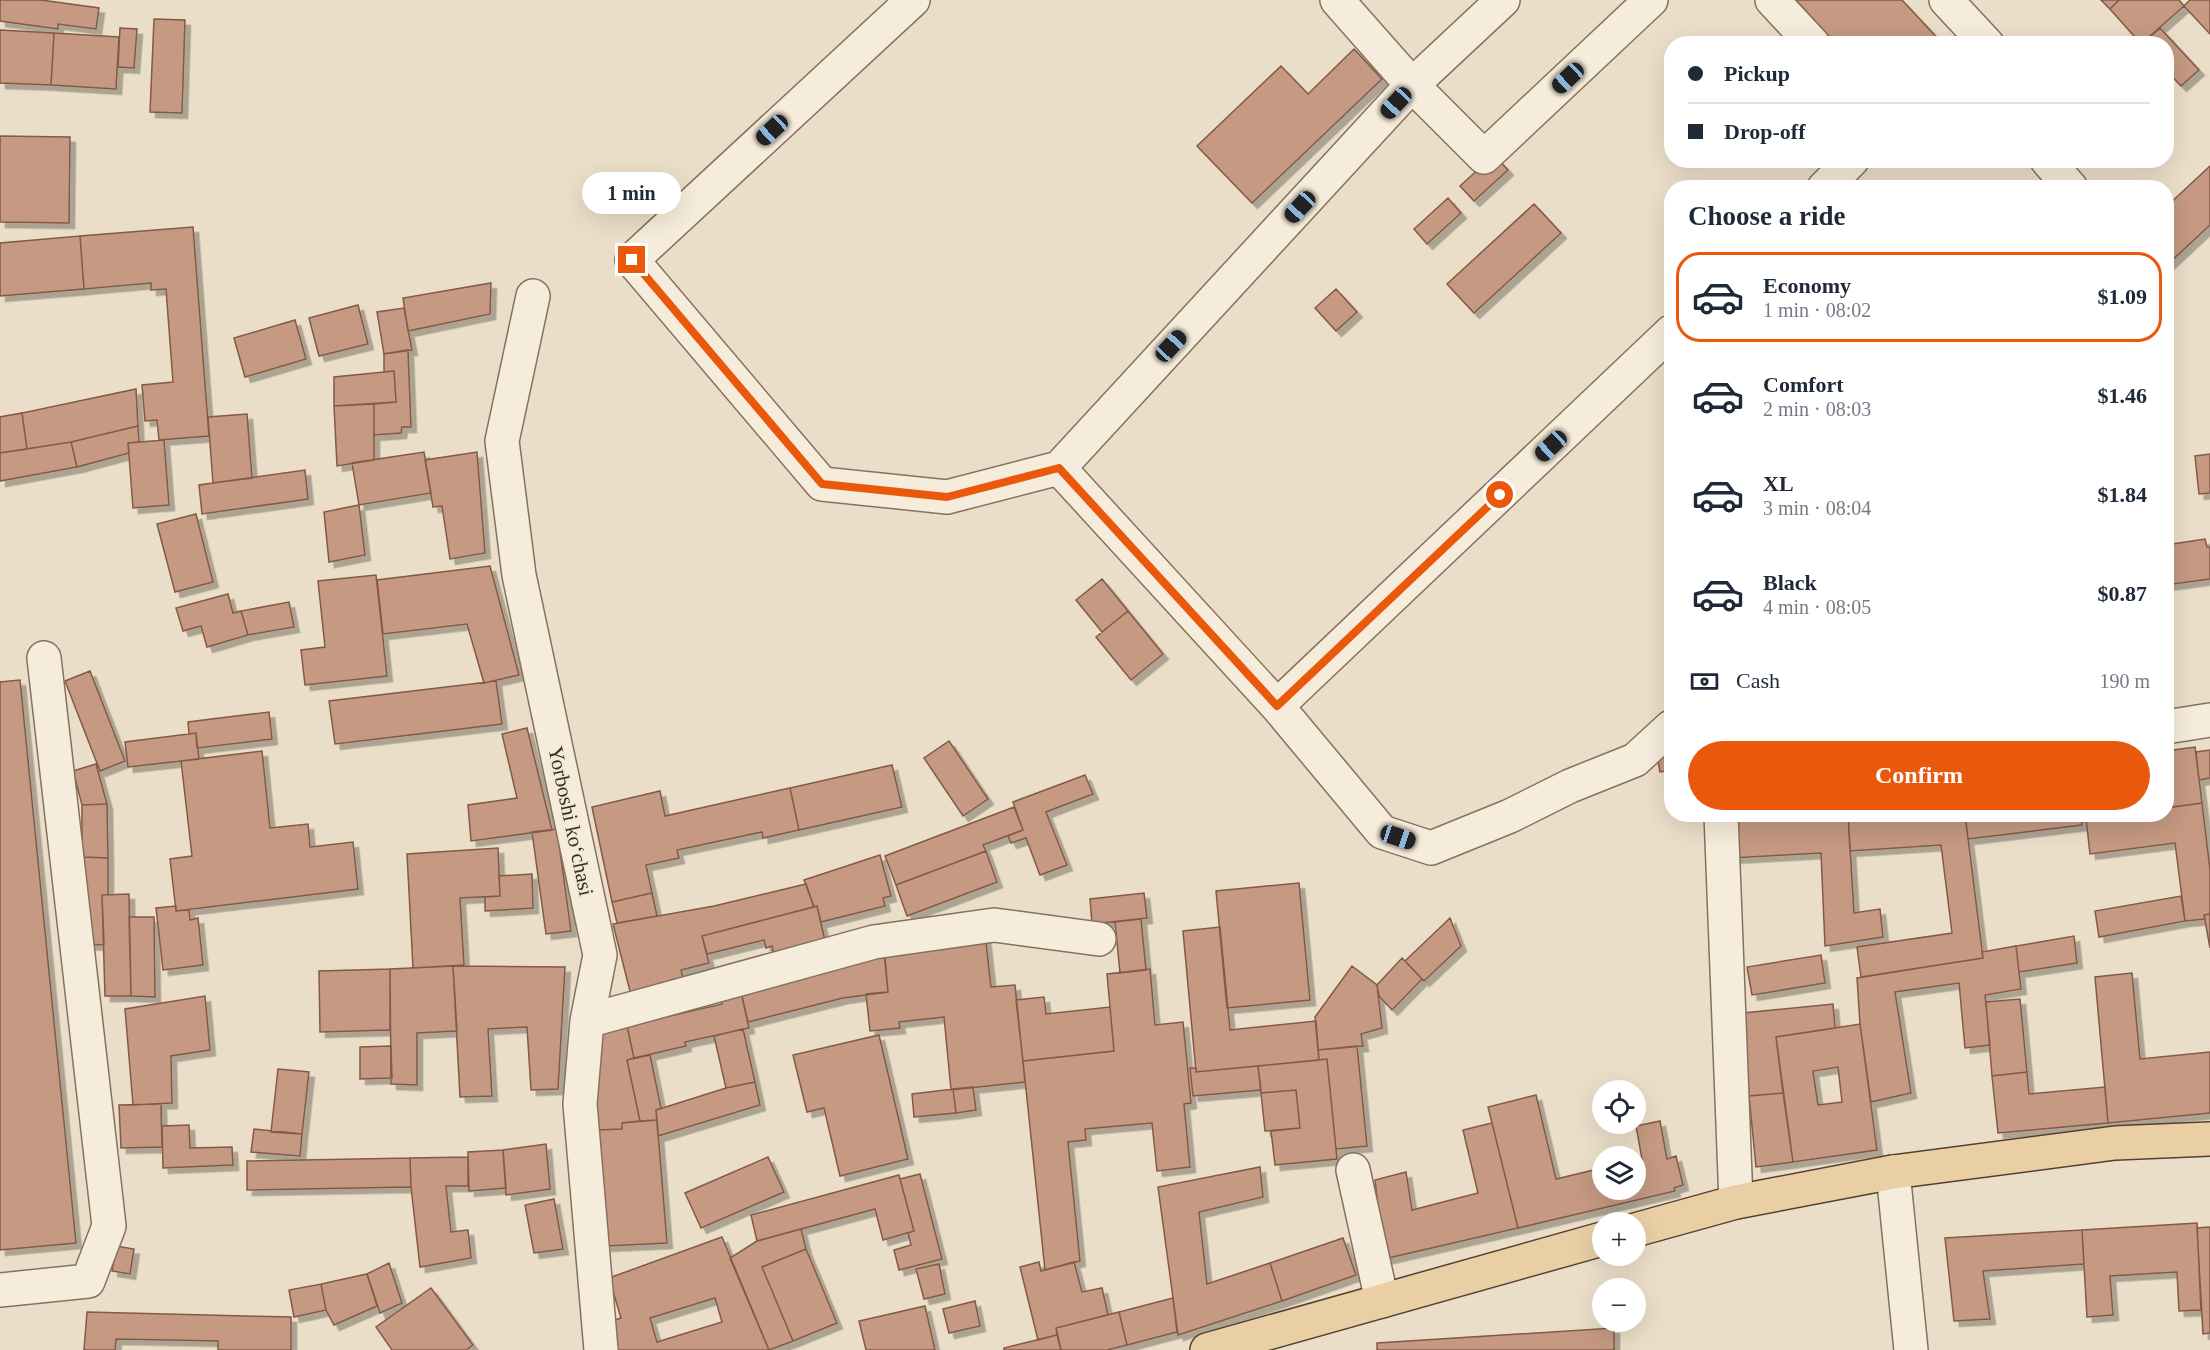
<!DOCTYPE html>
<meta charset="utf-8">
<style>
body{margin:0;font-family:"Times New Roman",serif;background:#f6f6f7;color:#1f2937;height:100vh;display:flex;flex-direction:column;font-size:22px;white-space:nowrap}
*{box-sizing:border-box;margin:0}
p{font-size:20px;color:#747a83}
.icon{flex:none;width:33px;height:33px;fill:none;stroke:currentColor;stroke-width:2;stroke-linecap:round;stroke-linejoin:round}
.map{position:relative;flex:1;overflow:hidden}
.side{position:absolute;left:1664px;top:180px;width:510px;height:642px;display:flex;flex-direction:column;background:#fff;border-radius:24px;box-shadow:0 6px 24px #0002}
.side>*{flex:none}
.hud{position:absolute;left:1664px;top:36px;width:510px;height:132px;border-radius:24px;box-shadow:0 6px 24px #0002;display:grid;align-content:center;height:132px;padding:0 24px;background:#fff}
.controls{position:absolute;left:1592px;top:1080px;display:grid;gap:12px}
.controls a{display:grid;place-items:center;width:54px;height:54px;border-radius:50%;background:#fff;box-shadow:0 6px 24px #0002;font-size:30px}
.end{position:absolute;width:27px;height:27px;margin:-14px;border:8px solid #ea580c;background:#fff;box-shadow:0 0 0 3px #fff}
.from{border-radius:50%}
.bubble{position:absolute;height:42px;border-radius:21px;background:#fff;box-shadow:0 6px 24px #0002;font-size:20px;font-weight:800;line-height:42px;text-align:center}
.car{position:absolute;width:18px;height:36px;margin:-18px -9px;border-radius:8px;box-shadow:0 0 4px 2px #0007;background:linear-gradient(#222 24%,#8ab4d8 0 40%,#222 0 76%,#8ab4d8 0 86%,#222 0)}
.hud b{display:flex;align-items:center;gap:21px;height:57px;font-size:22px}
.hud b+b{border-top:2px solid #e0e1e3}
.hud i{width:15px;height:15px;background:#1f2937}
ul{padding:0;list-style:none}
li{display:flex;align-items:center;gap:18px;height:90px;margin:0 12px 9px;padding:0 12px;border:3px solid transparent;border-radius:24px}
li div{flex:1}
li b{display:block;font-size:22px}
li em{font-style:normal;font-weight:800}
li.selected{border-color:#ea580c}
li>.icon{width:54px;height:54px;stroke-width:1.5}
h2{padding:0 24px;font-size:27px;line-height:72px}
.pay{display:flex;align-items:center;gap:15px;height:66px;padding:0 24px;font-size:22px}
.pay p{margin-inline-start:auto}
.action{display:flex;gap:12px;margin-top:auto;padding:12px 24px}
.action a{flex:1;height:69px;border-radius:36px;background:#ea580c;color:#fff;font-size:24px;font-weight:800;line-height:69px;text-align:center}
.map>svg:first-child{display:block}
.building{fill:#c59982;stroke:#825a47;stroke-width:1.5;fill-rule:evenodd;filter:url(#shadow)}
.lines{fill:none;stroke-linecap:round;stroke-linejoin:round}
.minor-casing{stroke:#85715f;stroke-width:36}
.major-casing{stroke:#544033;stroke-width:36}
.minor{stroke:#f6ecdb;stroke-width:33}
.major{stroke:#eacfa5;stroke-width:33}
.route{stroke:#ea580c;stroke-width:8}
.labels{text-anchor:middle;stroke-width:4.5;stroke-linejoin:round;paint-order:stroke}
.street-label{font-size:21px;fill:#372a21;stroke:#f3e9d8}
</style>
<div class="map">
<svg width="2210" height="1350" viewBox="0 0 2210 1350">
<defs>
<filter id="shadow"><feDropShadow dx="5.5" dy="5.5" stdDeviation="0" flood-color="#0004"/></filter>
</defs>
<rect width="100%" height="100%" fill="#ebdec9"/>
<path class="building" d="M0,0H41L99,8L96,29L58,24V29L0,21Z
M1796,0H1902L1942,43L1836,44Z
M2101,0H2119L2110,9Z
M2119,0H2179L2184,6L2141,44L2110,9Z
M2190,0H2210V34L2184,6Z
M154,19L185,20L182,113L150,112Z
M120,28L137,29L134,68L118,67Z
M2160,28L2199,70L2181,86L2166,70V44H2142Z
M0,30L54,33L51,85L0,83Z
M54,33L119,37L116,89L51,85Z
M1354,49L1382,79L1252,203L1197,146L1281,66L1308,94Z
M0,136L70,137L69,223L0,222Z
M1494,155L1508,170L1474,201L1460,186Z
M2210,166V225L2166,266V207Z
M1448,198L1461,213L1427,244L1414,229Z
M1534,204L1561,233L1474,313L1447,284Z
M193,227L209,436L159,440L157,420L145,421L142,385L173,382L166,289L151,290V283L84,289L80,236Z
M80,236L84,289L0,296V243Z
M491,283L490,314L408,331L403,298Z
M1336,289L1357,312L1336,331L1315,308Z
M358,305L368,344L319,356L309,318Z
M404,308L412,350L384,354L377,312Z
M295,320L306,359L245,377L234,338Z
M408,350L411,427H402L401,433L374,435V404L396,402L394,371L384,372V354Z
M394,371L396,402L334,406V377Z
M136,389L138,426L71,442L27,449L22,413Z
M374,404V460L337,466L334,406Z
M22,413L27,449L0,453V417Z
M247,414L252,478L213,483L208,417Z
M138,426L139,442L128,443L129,453L77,467L71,442Z
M164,440L169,505L133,508L128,443Z
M71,442L77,467L0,481V453Z
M424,452L431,493L359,505L352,463Z
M477,452L485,553L450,559L442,506L433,507L425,460Z
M2210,454V493L2199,494L2195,456Z
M305,470L308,499L202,514L199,485Z
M359,505L365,555L329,562L324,512Z
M196,514L213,582L175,592L157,524Z
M2205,539L2207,547H2210V579L2166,585V545Z
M490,566L519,675L484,683L467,624L383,634L377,580Z
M376,575L387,676L305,685L301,650L325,647L318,581Z
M1102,579L1128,611L1102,632L1076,600Z
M228,594L233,613L241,611L248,635L207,647L201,626L183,631L176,608Z
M289,602L294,627L248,635L241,611Z
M1128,611L1163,654L1131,680L1096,637Z
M90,671L125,761L100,771L65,681Z
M20,680L76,1243L0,1250V682Z
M496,681L502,724L335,744L329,701Z
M269,712L272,739L197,748L196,733L189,734L188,722Z
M527,728L552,830L471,841L468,805L517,798L502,734Z
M196,733L199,759L128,767L125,742Z
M949,741L988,799L963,816L924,758Z
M1671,746V770L1660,772L1656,748Z
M2195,747L2202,803L2166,808V751Z
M2210,750V778L2199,780L2196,752Z
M262,751L270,828L308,824L310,847L353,842L358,889L176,911L170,859L192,856L181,761Z
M96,764L107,804L82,805L73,771Z
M892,765L902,807L799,830L790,788Z
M1085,775L1093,794L1046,812L1067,865L1040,875L1026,838L1011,843L1008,836L1023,830L1013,802Z
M790,788L799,830L763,838L762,832L677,850L679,858L646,865L652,893L612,902L592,807L660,791L665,816Z
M2202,803L2210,870V914L2204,915L2205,919L2185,921L2175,843L2090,854L2086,818L2116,814H2166V808Z
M107,804L108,858L82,857V805Z
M1014,807L1023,830L983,845L986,851L896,885L885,856Z
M1729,814H1848L1854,913L1880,909L1883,937L1825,946L1821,853L1732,858Z
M1848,814H1965L1983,958L1861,977L1857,947L1952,933L1941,845L1850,851Z
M1965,814H2081L2082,825L1968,839Z
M2081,814H2116L2081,819Z
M557,829L571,931L546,934L532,832Z
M498,848L500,896L460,898L464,965L413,968L407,854Z
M986,851L997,882L907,916L896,885Z
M880,855L891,896L883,898L885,906L821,922L817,906L814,907L804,880Z
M82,857L108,858V895H102L104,945L82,944Z
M532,874L533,908L485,911V897L500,896L499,876Z
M1299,883L1310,1000L1227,1008L1216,891Z
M806,884L814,907L702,936L709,963L681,970L685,985L632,999L613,924L714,906Z
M652,893L657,916L617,923L612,902Z
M1144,893L1147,918L1092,924L1090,899Z
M129,894L131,996H105L102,895Z
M2181,896L2185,921L2099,937L2095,911Z
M176,906V911L189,910L190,920L198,918L203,965L163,970L156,908Z
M817,906L826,945L775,959L772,946L766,948L764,940L707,954L702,936Z
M2210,914V948L2204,915Z
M129,917H154L155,997L131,996Z
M1450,918L1461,946L1424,981L1405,961Z
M1141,919L1146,970L1120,973L1115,922Z
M1220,927L1230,1030L1316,1021L1319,1060L1196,1072L1183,931Z
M985,934L991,987L1015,985L1025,1082L951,1090L944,1017L899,1022L900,1028L870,1031L866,994L888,992L884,946Z
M2074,936L2077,963L2019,972L2016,946Z
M2016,946L2021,989L1985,995L1990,1045L1965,1048L1959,983L1895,992L1911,1093L1871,1102L1860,1024L1857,978L1983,958L1982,952Z
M884,953L888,992L843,998L748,1022L741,992Z
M1821,955L1825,983L1752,995L1747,967Z
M1402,958L1422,979L1392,1010L1379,996L1377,985Z
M453,966L565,967L558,1089L531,1090L527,1027L488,1029L492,1096L460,1097Z
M453,966L457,1031L417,1033V1085L391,1084L390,969Z
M1352,966L1377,985L1382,1028L1361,1034L1363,1046L1318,1050L1315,1017Z
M390,969V1030L320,1032L319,971Z
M1150,969L1155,1025L1183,1022L1191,1103L1184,1104L1190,1167L1157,1171L1152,1123L1085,1129L1086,1140L1068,1142L1080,1261L1045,1270L1023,1061L1114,1051L1107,974Z
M2132,973L2140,1059L2210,1052V1113L2108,1123L2095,977Z
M741,992L749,1028L685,1042L686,1046L634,1058L627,1026L722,1004L721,997Z
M205,996L210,1050L171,1056L172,1103L133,1105L125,1009Z
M1044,997L1046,1014L1110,1007L1114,1051L1023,1061L1016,1000Z
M2020,999L2027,1072L1992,1076L1986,1002Z
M1833,1004L1835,1028L1776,1037L1783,1093L1749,1096L1743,1013Z
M1860,1024L1877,1150L1793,1162L1776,1037ZM1838,1067L1842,1102L1818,1105L1813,1071Z
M594,1025L627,1026L634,1058L627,1060L640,1121L622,1123V1129L598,1130Z
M743,1029L755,1082L726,1088L714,1036Z
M879,1035L908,1159L840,1176L824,1108L807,1112L793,1055Z
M391,1046L392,1078L360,1079V1047Z
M1357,1046L1367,1146L1336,1149L1327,1059L1319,1060L1318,1050Z
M650,1055L661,1108L656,1110L657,1120L640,1121L627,1060Z
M1327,1059L1337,1159L1275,1165L1271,1131L1300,1128L1296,1090L1261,1093L1258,1066Z
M1258,1066L1261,1090L1193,1096L1190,1068H1196V1072Z
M278,1069L309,1072L302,1134L271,1132Z
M2027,1072L2029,1094L2105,1087L2108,1123L1998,1133L1992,1076Z
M755,1082L760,1105L658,1136L656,1110L726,1088Z
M973,1087L976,1110L956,1113L953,1089Z
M953,1089L956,1113L914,1117L912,1094Z
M1296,1090L1300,1128L1265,1131L1261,1093Z
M1783,1093L1793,1162L1756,1167L1749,1096Z
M1536,1095L1556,1179L1602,1168V1190H1635V1160L1642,1159L1636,1126L1660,1121L1667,1159L1676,1156L1683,1185L1674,1188L1675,1191L1518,1228L1488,1107Z
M161,1104L162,1147L121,1148L119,1105Z
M657,1120L667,1243L606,1246L598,1130L622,1129V1123Z
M1492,1123L1518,1228L1384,1259L1375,1180L1406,1172L1412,1210L1478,1193L1463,1130Z
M189,1125L190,1148L232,1147L233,1165L163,1168L162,1126Z
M254,1129L302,1134L300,1156L251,1152Z
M546,1144L550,1189L506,1195L503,1150Z
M503,1150L506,1188L469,1191L468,1152Z
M468,1157V1186H446L451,1232L468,1230L471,1258L420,1267L411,1187L410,1158Z
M768,1157L784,1192L701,1228L685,1193Z
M410,1158L411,1187L247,1190V1161Z
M1260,1167L1263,1197L1199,1212L1207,1284L1270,1263L1282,1301L1178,1335L1158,1187Z
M920,1174L942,1259L899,1270L894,1250L911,1245L908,1233L914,1231L900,1179Z
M899,1175L914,1231L883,1240L875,1209L757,1241L751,1215Z
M554,1199L563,1249L534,1253L525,1205Z
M2197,1223L2201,1310L2179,1311L2177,1272L2110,1276L2113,1315L2087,1317L2082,1230Z
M2210,1227V1333L2203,1334L2197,1228Z
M801,1229L806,1249L762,1267L793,1341L769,1350L730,1258L757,1241Z
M2082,1230L2084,1264L1983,1271L1990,1319L1954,1321L1945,1238Z
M722,1237L769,1350H616L611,1321L621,1318L609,1278ZM715,1298L722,1322L657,1342L650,1318Z
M1343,1238L1356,1275L1282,1301L1270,1263Z
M116,1246L134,1249L130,1274L112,1271Z
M806,1249L837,1323L793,1341L762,1267Z
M1039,1262L1041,1271L1074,1262L1082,1292L1102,1288L1108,1315L1056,1328L1057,1335L1038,1340L1020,1267Z
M389,1263L402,1303L380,1313L367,1274Z
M939,1264L945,1294L924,1299L916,1269Z
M367,1274L377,1306L334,1325L326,1310L321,1284Z
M321,1284L326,1310L294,1317L289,1290Z
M431,1288L473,1345L466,1350H392L376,1327Z
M1173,1298L1177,1332L1127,1345L1119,1312Z
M975,1301L980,1326L949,1333L943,1309Z
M925,1306L935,1350H866L859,1321Z
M87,1312L291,1317V1350H218V1341L116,1339L115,1350H84Z
M1119,1312L1127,1345L1107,1350H1061L1056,1328Z
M1614,1328V1350H1377V1343Z
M1057,1335L1061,1350H1004V1348Z"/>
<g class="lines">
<g class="minor-casing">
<path id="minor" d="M913,0L632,260L822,484L947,497L1059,468L1412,85L1503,0
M1337,0L1412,85L1484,157L1651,0
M1772,0L1813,44
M1946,0L1987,44
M2047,160L2071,188
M1824,188L1852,160
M533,296L502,441L519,575L600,955L587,1021L580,1104L601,1350
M1059,468L1277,706L1671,332
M1277,706L1382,832L1431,848L1510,816L1570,786L1635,760L1671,727
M2166,727L2210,720
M1721,814L1736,1202
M587,1021L874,942L994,925L1099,939
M1353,1170L1382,1301
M1893,1172L1911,1350
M0,1290L88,1281L109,1226L44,658"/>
</g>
<g class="major-casing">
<path id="major" d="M1635,1230L1736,1202L1893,1172L2115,1143L2210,1139
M1207,1350L1602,1239"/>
</g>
<use href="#minor" class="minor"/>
<use href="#major" class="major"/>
</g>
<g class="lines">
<path class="route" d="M632,260L822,484L947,497L1059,468L1277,706L1500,495"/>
</g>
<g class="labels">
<g class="street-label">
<text transform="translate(571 821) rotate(78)" y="7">Yorboshi koʻchasi</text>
</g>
</g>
</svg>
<div class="controls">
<a><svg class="icon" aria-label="locate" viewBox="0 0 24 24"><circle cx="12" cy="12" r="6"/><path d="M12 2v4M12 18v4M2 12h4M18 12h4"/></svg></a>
<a><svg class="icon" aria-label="layers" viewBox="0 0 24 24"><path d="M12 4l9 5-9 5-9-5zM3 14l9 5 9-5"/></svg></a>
<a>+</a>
<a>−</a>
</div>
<i class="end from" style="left:1500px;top:495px"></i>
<i class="end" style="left:632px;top:260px"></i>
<div class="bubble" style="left:582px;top:172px;width:99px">1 min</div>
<i class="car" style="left:1568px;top:78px;rotate:227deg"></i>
<i class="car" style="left:1396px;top:103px;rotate:223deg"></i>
<i class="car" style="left:772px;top:130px;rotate:227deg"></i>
<i class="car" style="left:1300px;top:207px;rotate:223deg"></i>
<i class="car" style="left:1171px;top:346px;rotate:43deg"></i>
<i class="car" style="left:1551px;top:446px;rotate:227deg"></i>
<i class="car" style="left:1398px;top:837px;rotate:108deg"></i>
<div class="hud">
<b><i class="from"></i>Pickup</b>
<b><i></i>Drop-off</b>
</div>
<section class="side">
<h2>Choose a ride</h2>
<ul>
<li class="selected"><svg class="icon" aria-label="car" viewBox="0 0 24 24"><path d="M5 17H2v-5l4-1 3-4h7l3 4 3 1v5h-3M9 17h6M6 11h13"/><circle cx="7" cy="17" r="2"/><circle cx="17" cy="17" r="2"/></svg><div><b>Economy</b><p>1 min · 08:02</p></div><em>$1.09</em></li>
<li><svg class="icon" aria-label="car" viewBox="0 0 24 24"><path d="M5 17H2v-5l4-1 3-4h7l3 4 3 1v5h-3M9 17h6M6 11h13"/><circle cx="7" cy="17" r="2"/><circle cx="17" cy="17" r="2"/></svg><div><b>Comfort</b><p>2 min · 08:03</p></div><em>$1.46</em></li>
<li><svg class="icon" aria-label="car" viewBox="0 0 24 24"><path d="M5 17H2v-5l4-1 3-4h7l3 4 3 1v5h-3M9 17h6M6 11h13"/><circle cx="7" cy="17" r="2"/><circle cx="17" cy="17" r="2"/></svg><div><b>XL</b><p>3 min · 08:04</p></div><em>$1.84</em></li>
<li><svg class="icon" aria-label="car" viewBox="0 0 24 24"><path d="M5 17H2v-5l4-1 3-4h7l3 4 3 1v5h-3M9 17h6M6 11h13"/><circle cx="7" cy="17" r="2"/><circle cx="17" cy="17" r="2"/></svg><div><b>Black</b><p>4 min · 08:05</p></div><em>$0.87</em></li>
</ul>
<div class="pay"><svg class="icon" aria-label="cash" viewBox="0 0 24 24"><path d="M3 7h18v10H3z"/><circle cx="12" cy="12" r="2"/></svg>Cash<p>190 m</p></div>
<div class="action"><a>Confirm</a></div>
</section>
</div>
